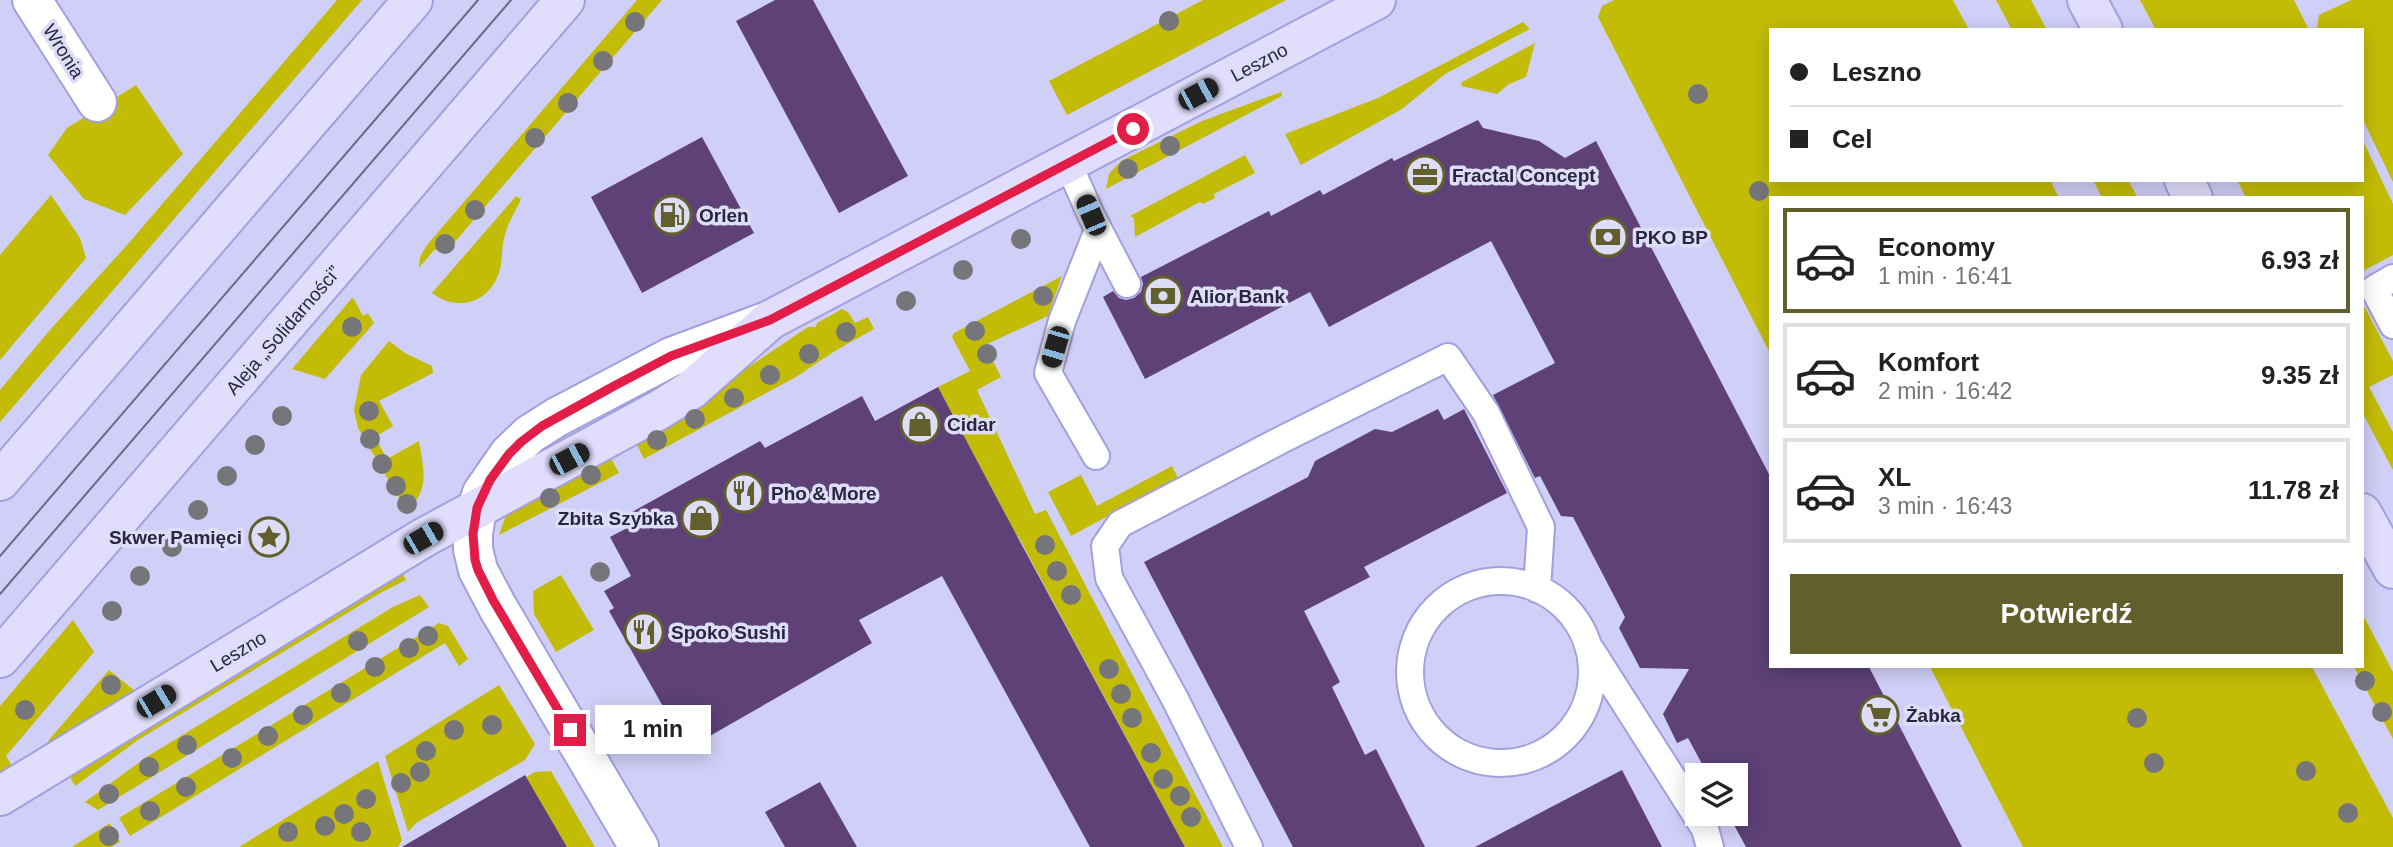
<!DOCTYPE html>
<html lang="pl">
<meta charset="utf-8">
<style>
body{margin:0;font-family:Arial,sans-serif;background:#f2f2f2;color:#222;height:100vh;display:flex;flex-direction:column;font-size:26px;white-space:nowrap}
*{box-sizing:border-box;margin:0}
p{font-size:23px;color:#767676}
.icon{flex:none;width:38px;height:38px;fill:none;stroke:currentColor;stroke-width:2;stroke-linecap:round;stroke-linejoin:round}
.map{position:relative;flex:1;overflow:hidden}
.drawer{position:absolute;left:1769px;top:196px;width:595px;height:472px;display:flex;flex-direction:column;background:#fff;border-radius:0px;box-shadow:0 4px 18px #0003}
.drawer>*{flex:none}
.hud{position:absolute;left:1769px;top:28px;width:595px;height:154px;border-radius:0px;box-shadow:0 4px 18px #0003;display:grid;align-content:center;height:154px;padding:0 21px;background:#fff}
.controls{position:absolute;left:1685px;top:763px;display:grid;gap:14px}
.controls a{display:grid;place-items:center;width:63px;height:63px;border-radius:0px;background:#fff;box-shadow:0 4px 18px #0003;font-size:35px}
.end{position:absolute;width:32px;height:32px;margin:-16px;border:9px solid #e11d48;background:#fff;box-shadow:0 0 0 4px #fff}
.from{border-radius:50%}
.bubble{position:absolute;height:49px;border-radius:0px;background:#fff;box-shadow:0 4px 18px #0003;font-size:23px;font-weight:700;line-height:49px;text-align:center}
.car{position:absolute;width:21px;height:42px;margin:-21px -10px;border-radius:9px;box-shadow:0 0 5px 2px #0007;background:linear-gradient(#222 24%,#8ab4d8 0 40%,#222 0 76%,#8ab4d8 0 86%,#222 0)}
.hud b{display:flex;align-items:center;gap:24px;height:66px;font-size:26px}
.hud b+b{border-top:2px solid #e0e0e0}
.hud i{width:18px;height:18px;background:#222}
ul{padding:12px 0 0;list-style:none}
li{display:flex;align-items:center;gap:21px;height:105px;margin:0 14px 10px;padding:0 7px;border:4px solid #e0e0e0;border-radius:0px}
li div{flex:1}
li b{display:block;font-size:26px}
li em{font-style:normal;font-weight:700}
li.on{border-color:#615f2c}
li>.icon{width:63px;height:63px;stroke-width:1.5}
.button{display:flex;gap:14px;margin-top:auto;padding:14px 21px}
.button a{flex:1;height:80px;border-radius:0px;background:#615f2c;color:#fff;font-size:28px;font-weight:700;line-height:80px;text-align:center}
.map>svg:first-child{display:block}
.green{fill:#c3bc07}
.building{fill:#5d4177}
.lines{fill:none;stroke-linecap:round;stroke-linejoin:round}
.service-casing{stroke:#a39fdf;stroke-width:30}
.minor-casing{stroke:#a39fdf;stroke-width:42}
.secondary-casing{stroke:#a39fdf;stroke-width:42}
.service{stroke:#fff;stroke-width:26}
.minor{stroke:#fff;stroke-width:38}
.secondary{stroke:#e1defd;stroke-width:38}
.tram{stroke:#6b6988;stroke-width:2}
.tree{fill:#76757a}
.route{stroke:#e11d48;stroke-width:9}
.labels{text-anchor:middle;stroke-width:7;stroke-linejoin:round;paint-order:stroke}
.street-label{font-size:19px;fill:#292640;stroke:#deddf8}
.poi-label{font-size:19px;font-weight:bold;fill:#292640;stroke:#deddf8;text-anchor:start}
</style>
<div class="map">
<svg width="2393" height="847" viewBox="0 0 2393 847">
<rect width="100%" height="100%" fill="#d0cff7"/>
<path class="green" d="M337,0H362L0,422V390L49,331L128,244Z
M637,0H662L448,250H434L419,268L420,257L427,245Z
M1203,0H1286L1067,115L1049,81Z
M1614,0H1953L1969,30H1771V180H2050L2059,198H1771V355L1598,17L1602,6Z
M1996,0H2031L2047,30H2012Z
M2140,0H2294L2309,30H2156Z
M2351,0H2393V182L2363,120L2362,30L2317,28L2319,15Z
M1523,22L1530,29L1445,74L1402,109L1301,165L1285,134L1378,98Z
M1535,43L1526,77L1509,84L1497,94L1461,86L1462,82Z
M136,85L183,154L125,215L84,199L48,155L67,128Z
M1281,92L1282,96L1106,189L1109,174L1121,161L1202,121Z
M2363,141L2393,204V255L2363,271L2362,198H2246L2237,180H2362Z
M1245,155L1255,173L1214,194L1215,198L1203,204L1200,202L1135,237L1134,218L1130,216Z
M2093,180H2128L2138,198H2102Z
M51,195L80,238L86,258L0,360V255Z
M516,196L521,199C516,211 508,222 505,235C501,247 503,261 499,273C488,304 457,312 432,293Z
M1062,276L1048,316L985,345L1001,377L977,390L1035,514L1046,510L1223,847H1185L1018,536L1015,537L1005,517L1006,515L938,387L970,371L952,337L954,333Z
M352,298L354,299L363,316L368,313L374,323L325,379L292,369Z
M2363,304L2393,361V375L2369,387L2393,432V470L2363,414Z
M842,309L848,312L855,323L868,317L874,329L835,351L796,377L644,459L634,439L701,399L796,335L808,327H816L817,323Z
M389,341L405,353L432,366L433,373L379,401L393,426L375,437L387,459L419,441C424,472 430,488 407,512L358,428L354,410L361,375Z
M608,453L619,473L499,535L508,509Z
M1172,466L1178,478L1071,536L1048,492L1081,475L1097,506Z
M400,568L406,580L382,592L138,740L75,786L66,770Z
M561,575L594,630L556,652L534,614L533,591Z
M420,595L429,607L98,810L85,802L148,756L393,607Z
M2363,615L2393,672V739L2354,667H2362Z
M73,620L94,652L6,756L12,766L0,774V706Z
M439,623L448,626L468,659L459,666L445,643L130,836L119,818Z
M1930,667H2312L2393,818V847H2023Z
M109,670L135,691L51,743L48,741Z
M499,685L535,744L525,760L416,823L408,832L385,756Z
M378,761L402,840L398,847H239Z
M551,771L595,847H567L526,777L535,772Z
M110,823L120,842L111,847H72Z"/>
<path class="building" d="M775,0H813L908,176L839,213L736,21Z
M1478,120L1483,128L1539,141L1565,158L1596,141L1771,478V667H1869L1962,847H1746L1728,814H1736V775H1708L1688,738L1677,743L1663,714L1689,669L1640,668L1619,628L1625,617L1573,517L1561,516L1540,476L1535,478L1493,395L1555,363L1491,241L1329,327L1310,292L1145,379L1103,297L1113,291L1119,298L1126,300L1134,298L1141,292L1143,284L1141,277L1269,211L1271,216L1320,190L1323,195L1392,158L1394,161Z
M702,137L754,233L642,293L591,197Z
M938,387L1017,536L1185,847H1090L942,576L859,620L872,643L687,749L609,611L614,608L604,591L631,576L610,537L629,527L623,517L760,441L765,448L862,396L875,421Z
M1438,409L1444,420L1464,409L1507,493L1364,567L1370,577L1304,611L1340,682L1332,687L1365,755L1376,749L1425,847H1293L1144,562L1308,477L1315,461L1375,429L1392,432Z
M1622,770L1662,847H1475Z
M525,775L567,847H402Z
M820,782L857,847H785L765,812Z"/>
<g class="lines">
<g class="service-casing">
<path id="service" d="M1068,163L1091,215L1127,284
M2393,278L2374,289L2393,325
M1096,456L1048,373L1062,321L1098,230
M1410 672a91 91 0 1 1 182 0a91 91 0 1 1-182 0Z
M1591,650L1705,829L1710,847
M1249,847L1175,699L1109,578L1105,546L1120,524L1285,438L1448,357L1486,413L1541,527L1537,589"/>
</g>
<g class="minor-casing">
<path id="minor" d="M32,0L97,102
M639,847L497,606L478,570L473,549V534L477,508L482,493L509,454L530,434L557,417L671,357L768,321"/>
</g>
<g class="secondary-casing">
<path id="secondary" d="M2087,0L2103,30
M2184,180L2193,198
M0,481L413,0
M2362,513L2393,569
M0,658L565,0
M0,796L423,538L659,410L691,390L770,320L1376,0"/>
</g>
<use href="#service" class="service"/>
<use href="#minor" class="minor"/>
<use href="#secondary" class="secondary"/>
<path class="tram" d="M0,556L478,0
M0,594L511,0"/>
</g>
<g class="tree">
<circle cx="1169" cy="21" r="10"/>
<circle cx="635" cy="22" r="10"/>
<circle cx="603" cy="61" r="10"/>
<circle cx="1698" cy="94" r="10"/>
<circle cx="568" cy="103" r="10"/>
<circle cx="535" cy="138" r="10"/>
<circle cx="1170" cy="146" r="10"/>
<circle cx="1128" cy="169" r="10"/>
<circle cx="1759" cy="191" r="10"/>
<circle cx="475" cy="210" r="10"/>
<circle cx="1021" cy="239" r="10"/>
<circle cx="445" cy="244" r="10"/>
<circle cx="963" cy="270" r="10"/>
<circle cx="1043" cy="296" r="10"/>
<circle cx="906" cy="301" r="10"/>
<circle cx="352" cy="327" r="10"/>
<circle cx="975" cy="331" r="10"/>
<circle cx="846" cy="332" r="10"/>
<circle cx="809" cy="354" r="10"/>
<circle cx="987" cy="354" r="10"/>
<circle cx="770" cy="375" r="10"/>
<circle cx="734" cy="398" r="10"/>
<circle cx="369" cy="411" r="10"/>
<circle cx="282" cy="416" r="10"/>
<circle cx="695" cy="419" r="10"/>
<circle cx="370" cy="439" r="10"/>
<circle cx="657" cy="440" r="10"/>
<circle cx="255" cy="445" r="10"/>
<circle cx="382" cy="464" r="10"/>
<circle cx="591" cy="475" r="10"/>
<circle cx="227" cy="476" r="10"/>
<circle cx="396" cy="486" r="10"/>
<circle cx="550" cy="498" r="10"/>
<circle cx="407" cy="504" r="10"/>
<circle cx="198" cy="510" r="10"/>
<circle cx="1045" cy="545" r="10"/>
<circle cx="172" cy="547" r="10"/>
<circle cx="1057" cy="571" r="10"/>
<circle cx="600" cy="572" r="10"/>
<circle cx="140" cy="576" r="10"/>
<circle cx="1071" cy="595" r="10"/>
<circle cx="112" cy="611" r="10"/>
<circle cx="428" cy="636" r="10"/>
<circle cx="358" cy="641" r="10"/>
<circle cx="409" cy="648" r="10"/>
<circle cx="375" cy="667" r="10"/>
<circle cx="1109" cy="669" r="10"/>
<circle cx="2365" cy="681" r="10"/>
<circle cx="111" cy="685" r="10"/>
<circle cx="341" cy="693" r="10"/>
<circle cx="1121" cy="694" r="10"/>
<circle cx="25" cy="710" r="10"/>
<circle cx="2382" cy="712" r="10"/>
<circle cx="303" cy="715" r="10"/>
<circle cx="1132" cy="718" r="10"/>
<circle cx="2137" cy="718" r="10"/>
<circle cx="492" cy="725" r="10"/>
<circle cx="454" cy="730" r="10"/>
<circle cx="268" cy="736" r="10"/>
<circle cx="187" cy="745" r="10"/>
<circle cx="426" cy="751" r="10"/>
<circle cx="1151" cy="753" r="10"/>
<circle cx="232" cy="758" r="10"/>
<circle cx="2154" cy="763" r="10"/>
<circle cx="149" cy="767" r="10"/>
<circle cx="2306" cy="771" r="10"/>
<circle cx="420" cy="772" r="10"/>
<circle cx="1163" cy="779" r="10"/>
<circle cx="401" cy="783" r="10"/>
<circle cx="186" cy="787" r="10"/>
<circle cx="109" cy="794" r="10"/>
<circle cx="1180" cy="796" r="10"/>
<circle cx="366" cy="799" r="10"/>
<circle cx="150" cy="811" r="10"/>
<circle cx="2348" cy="813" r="10"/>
<circle cx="344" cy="814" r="10"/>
<circle cx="1191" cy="817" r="10"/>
<circle cx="325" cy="826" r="10"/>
<circle cx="288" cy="832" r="10"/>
<circle cx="361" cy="832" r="10"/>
<circle cx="109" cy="836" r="10"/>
</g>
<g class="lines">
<path class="route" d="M570,730L493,600L478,570L475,560L473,534L477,508L490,480L509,454L521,442L542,426L614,386L671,356L770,320L1133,129"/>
</g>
<defs>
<g id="office-ring" transform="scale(2.0125)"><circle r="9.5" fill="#deddf8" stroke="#615f2c" stroke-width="1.5"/><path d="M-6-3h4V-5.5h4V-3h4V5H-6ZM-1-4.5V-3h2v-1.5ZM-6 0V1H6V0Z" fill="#615f2c"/></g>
<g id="fuel-ring" transform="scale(2.0125)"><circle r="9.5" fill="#deddf8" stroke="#615f2c" stroke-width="1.5"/><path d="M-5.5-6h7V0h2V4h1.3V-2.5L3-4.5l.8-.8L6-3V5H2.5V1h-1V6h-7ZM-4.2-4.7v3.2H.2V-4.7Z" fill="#615f2c"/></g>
<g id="bank-ring" transform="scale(2.0125)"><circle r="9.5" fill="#deddf8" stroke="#615f2c" stroke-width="1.5"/><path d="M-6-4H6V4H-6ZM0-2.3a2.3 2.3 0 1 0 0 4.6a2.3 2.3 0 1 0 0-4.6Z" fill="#615f2c"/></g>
<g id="shop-ring" transform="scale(2.0125)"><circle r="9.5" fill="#deddf8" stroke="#615f2c" stroke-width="1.5"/><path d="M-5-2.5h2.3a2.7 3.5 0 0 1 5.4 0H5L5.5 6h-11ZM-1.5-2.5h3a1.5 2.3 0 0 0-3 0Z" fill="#615f2c"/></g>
<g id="restaurant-ring" transform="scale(2.0125)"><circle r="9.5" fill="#deddf8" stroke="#615f2c" stroke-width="1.5"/><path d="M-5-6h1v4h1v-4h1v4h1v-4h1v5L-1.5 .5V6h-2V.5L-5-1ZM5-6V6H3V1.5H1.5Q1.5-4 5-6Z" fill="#615f2c"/></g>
<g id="sight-ring" transform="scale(2.0125)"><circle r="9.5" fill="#deddf8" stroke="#615f2c" stroke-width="1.5"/><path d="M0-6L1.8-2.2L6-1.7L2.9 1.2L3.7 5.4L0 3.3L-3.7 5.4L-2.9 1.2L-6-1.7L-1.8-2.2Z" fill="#615f2c"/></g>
<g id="supermarket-ring" transform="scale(2.0125)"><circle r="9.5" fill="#deddf8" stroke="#615f2c" stroke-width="1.5"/><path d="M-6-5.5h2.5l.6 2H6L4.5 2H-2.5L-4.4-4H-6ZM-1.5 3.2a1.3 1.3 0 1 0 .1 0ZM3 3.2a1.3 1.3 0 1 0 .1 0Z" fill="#615f2c"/></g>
</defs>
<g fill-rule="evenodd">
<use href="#office-ring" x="1425" y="175"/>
<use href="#fuel-ring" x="672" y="215"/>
<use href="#bank-ring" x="1608" y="237"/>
<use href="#bank-ring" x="1163" y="296"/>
<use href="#shop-ring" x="920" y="424"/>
<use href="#restaurant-ring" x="744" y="493"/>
<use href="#shop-ring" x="701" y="518"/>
<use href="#sight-ring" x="269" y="537"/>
<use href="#restaurant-ring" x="644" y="632"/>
<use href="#supermarket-ring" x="1879" y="715"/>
</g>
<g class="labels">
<g class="street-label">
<text transform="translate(64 51) rotate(58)" y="7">Wronia</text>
<text transform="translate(1259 62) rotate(-28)" y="7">Leszno</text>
<text transform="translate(283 330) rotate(-49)" y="7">Aleja „Solidarności”</text>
<text transform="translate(238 651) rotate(-31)" y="7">Leszno</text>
</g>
<g class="poi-label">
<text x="1452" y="182">Fractal Concept</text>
<text x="699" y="222">Orlen</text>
<text x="1635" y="244">PKO BP</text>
<text x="1190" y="303">Alior Bank</text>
<text x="947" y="431">Cidar</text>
<text x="771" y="500">Pho &amp; More</text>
<text x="674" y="525" text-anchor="end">Zbita Szybka</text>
<text x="242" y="544" text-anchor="end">Skwer Pamięci</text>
<text x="671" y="639">Spoko Sushi</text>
<text x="1906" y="722">Żabka</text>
</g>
</g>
</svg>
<div class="controls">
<a><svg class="icon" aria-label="layers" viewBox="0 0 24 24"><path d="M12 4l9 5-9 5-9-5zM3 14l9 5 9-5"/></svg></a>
</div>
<i class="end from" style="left:1133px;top:129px"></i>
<i class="end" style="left:570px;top:730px"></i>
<div class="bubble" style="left:595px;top:705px;width:116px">1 min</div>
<i class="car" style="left:1198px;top:94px;rotate:62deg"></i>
<i class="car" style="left:1091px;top:215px;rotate:337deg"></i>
<i class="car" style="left:1055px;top:347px;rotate:196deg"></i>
<i class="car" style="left:569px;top:459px;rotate:62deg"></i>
<i class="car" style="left:423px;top:538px;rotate:60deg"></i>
<i class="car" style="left:156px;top:701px;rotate:59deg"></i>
<div class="hud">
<b><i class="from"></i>Leszno</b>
<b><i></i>Cel</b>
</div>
<section class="drawer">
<ul>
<li class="on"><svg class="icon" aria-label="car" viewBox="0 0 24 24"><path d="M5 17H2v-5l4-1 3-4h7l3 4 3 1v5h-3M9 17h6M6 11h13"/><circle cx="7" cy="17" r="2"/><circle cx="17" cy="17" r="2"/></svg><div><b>Economy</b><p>1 min · 16:41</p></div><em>6.93 zł</em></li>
<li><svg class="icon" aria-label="car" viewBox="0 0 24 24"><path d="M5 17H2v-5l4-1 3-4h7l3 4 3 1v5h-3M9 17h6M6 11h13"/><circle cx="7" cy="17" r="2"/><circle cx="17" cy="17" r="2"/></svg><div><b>Komfort</b><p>2 min · 16:42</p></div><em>9.35 zł</em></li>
<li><svg class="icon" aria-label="car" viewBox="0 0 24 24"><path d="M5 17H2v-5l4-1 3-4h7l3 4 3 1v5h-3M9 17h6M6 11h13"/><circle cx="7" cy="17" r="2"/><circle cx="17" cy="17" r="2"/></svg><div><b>XL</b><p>3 min · 16:43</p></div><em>11.78 zł</em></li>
</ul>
<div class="button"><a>Potwierdź</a></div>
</section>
</div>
